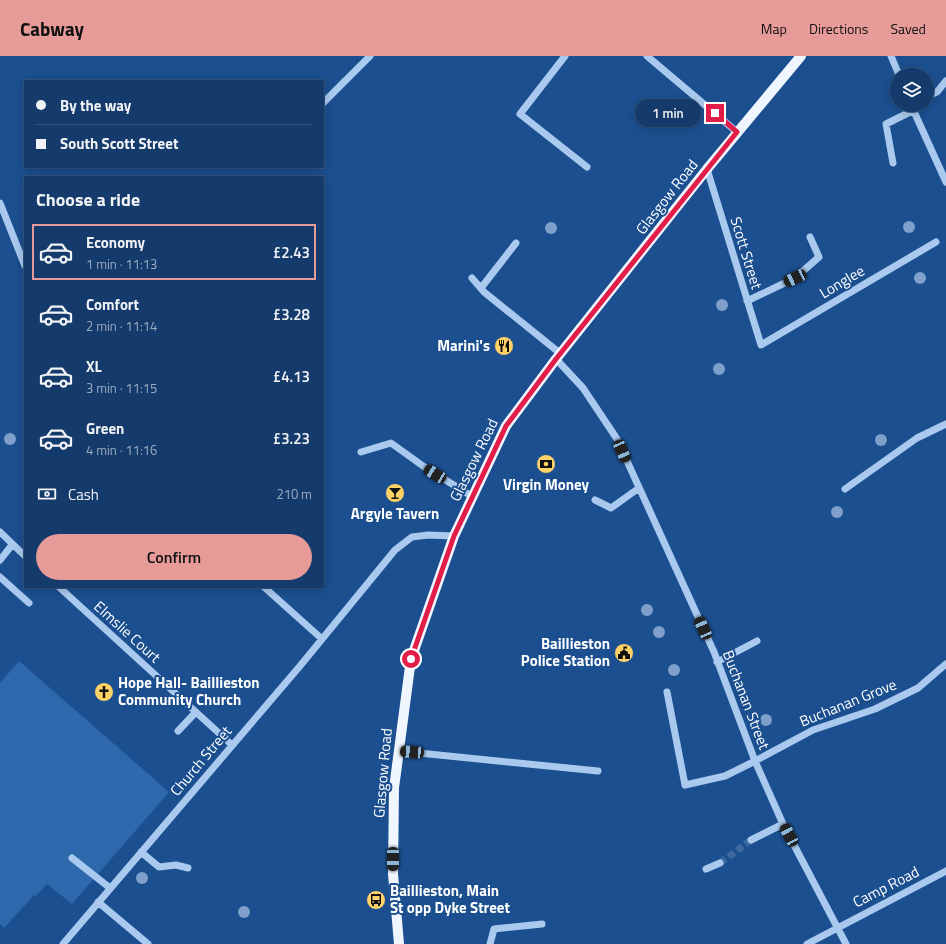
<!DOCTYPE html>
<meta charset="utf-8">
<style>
body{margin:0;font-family:"Titillium Web",sans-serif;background:#214673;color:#f1f3f6;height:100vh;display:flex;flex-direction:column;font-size:15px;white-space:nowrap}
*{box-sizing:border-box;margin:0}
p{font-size:13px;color:#9dadc1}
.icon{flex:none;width:22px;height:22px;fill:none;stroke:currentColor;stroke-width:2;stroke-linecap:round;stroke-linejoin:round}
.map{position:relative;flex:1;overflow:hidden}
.drawer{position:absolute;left:24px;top:120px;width:300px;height:412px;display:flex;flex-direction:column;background:#143b6b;border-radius:0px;box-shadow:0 2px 10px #0003,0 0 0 1px #33557e}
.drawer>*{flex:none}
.hud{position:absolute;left:24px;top:24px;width:300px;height:88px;border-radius:0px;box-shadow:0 2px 10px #0003,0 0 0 1px #33557e;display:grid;align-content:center;height:88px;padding:0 12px;background:#143b6b}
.buttons{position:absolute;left:890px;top:12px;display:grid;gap:8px}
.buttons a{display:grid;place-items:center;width:44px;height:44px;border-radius:50%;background:#143b6b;box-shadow:0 2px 10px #0003,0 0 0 1px #33557e;font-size:20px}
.end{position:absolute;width:18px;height:18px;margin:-9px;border:5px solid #e11d48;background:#fff;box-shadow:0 0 0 2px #fff}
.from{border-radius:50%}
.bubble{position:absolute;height:28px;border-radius:14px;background:#143b6b;box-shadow:0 2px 10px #0003,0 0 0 1px #33557e;font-size:13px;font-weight:600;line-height:28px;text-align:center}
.car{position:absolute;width:12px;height:24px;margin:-12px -6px;border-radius:5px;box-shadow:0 0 3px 1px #0007;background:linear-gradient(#222 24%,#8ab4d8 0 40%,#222 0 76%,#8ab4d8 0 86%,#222 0)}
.hud b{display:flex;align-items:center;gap:14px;height:38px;font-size:15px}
.hud b+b{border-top:1px solid #33557e}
.hud i{width:10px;height:10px;background:#f1f3f6}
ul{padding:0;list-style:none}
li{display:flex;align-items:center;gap:12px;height:56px;margin:0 8px 6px;padding:0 4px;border:2px solid transparent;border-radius:0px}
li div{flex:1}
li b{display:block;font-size:15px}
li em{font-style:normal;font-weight:600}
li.current{border-color:#e69b98}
li>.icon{width:36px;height:36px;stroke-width:1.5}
h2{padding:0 12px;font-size:18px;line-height:48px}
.pay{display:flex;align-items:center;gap:10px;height:44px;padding:0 12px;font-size:15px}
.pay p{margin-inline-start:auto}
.action{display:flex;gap:8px;margin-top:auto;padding:8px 12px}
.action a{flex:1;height:46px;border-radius:24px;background:#e69b98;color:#111;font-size:16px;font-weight:600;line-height:46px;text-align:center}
header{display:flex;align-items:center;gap:24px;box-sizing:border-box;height:56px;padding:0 20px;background:#e69b98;color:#111}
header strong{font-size:19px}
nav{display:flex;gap:22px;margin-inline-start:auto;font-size:14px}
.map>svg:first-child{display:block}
.green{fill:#2e69ad}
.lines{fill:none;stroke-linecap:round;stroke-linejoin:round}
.minor-tunnel{stroke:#3d69a0;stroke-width:7;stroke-dasharray:7 3.5;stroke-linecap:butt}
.minor{stroke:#a9c9ee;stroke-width:7}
.major{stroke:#f0f6ff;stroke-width:10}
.tree{fill:#7ea0ca}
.route{stroke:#e11d48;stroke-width:5}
.labels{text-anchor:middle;stroke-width:4;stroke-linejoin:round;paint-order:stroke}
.street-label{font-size:15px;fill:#fff;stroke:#1b4f8f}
.poi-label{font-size:15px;font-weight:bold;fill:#fff;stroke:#1b4f8f;text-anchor:end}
</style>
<header>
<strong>Cabway</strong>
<nav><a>Map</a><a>Directions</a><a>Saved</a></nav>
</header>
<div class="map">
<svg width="946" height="888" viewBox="0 0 946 888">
<rect width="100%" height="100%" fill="#1b4f8f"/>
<path class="green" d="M19,605L169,736L72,848L47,828L36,840L34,839L4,872L0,868V627Z"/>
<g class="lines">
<path class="minor-tunnel" d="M720,807L751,784"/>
<path class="minor" d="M565,0L520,58L587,111
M647,0L737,76
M891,0L899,19
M927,40L937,36L946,25
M323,47L370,0
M911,49L946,126
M893,107L886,68L914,54
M707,113L761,289L936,186
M0,147L25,210
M472,222L484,236L561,298
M481,232L516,187
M747,245L795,222L819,201L810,181
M556,303L583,332L617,383L714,596L755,705L783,768L846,888
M361,396L391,387L423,410L473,441
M845,433L917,382L946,368
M595,444L611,452L639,432
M0,476L25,500
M0,504L12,489
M0,521L29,547
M59,531L232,689
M264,531L322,583
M717,606L757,585
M667,636L685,729L725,720L755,705L813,674L875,653L918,632L946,608
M178,675L196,656
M399,695L598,715
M751,784L783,768
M141,796L159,811L176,809L188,812
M72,802L110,832
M706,813L720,807
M98,846L148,888
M63,888L300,610L395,494L412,481L428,479L454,480
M490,888L494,873L542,868
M807,888L946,815"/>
<path class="major" d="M399,888L393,818L394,732L411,603L454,480L506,370L556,303L707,113L801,0"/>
</g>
<g class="tree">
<circle cx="909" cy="171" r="6"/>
<circle cx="551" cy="172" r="6"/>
<circle cx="920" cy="222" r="6"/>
<circle cx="722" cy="249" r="6"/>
<circle cx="719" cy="313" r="6"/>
<circle cx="10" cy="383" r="6"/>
<circle cx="881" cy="384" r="6"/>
<circle cx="837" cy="456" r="6"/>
<circle cx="647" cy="554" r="6"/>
<circle cx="659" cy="576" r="6"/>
<circle cx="674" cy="614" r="6"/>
<circle cx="766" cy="664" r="6"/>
<circle cx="142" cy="822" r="6"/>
<circle cx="244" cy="856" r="6"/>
</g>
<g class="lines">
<path class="route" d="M411,603L454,480L506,370L556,303L737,76L715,57"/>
</g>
<defs>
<g id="restaurant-disc" transform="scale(1)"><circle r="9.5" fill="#ffd166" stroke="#1b4f8f"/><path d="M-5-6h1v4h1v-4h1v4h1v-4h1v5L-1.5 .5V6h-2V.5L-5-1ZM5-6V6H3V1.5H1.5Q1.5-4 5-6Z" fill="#111"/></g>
<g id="bank-disc" transform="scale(1)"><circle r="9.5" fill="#ffd166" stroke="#1b4f8f"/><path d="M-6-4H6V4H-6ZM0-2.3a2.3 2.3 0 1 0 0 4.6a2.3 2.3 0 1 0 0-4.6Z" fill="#111"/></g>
<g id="bar-disc" transform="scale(1)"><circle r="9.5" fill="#ffd166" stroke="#1b4f8f"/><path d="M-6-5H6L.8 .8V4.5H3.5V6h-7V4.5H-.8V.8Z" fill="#111"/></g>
<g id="civic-disc" transform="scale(1)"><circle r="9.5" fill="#ffd166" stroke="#1b4f8f"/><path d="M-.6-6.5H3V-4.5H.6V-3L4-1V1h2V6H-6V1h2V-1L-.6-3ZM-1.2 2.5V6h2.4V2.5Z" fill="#111"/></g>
<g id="church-disc" transform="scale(1)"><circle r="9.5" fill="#ffd166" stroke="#1b4f8f"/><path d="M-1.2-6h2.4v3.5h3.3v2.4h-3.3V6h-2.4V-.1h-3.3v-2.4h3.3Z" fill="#111"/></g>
<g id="bus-disc" transform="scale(1)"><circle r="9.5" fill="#ffd166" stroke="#1b4f8f"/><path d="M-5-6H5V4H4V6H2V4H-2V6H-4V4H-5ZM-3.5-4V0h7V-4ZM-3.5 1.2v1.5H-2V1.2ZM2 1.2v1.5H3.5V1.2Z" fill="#111"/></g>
</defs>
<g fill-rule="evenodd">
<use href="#restaurant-disc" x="504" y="290"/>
<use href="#bank-disc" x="546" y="408"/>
<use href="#bar-disc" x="395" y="437"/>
<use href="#civic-disc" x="624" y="597"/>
<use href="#church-disc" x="104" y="636"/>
<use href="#bus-disc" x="376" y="844"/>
</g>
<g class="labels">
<g class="street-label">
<text transform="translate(667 141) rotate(-52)" y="5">Glasgow Road</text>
<text transform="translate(746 197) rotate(73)" y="5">Scott Street</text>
<text transform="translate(842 226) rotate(-31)" y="5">Longlee</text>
<text transform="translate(474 404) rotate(-64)" y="5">Glasgow Road</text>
<text transform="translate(127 576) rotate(42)" y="5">Elmslie Court</text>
<text transform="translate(746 644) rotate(69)" y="5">Buchanan Street</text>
<text transform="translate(848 647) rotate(-22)" y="5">Buchanan Grove</text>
<text transform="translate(201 705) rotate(-50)" y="5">Church Street</text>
<text transform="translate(383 717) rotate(-85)" y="5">Glasgow Road</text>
<text transform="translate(886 831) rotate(-27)" y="5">Camp Road</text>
</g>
<g class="poi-label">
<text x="490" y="295">Marini's</text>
<text x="546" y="434" text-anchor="middle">Virgin Money</text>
<text x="395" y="463" text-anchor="middle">Argyle Tavern</text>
<text x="610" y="593">Baillieston<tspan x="610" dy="17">Police Station</tspan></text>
<text x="118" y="632" text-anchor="start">Hope Hall- Baillieston<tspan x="118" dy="17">Community Church</tspan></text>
<text x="390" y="840" text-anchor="start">Baillieston, Main<tspan x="390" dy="17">St opp Dyke Street</tspan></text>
</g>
</g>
</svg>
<div class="buttons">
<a><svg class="icon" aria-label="layers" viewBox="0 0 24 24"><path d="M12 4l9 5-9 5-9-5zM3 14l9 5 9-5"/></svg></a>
</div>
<i class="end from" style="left:411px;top:603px"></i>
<i class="end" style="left:715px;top:57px"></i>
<div class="bubble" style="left:635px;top:43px;width:66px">1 min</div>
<i class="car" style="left:795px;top:222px;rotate:245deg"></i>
<i class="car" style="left:622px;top:395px;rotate:156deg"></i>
<i class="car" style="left:435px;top:418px;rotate:302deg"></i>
<i class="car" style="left:703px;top:572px;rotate:336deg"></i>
<i class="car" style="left:412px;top:696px;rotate:274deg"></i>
<i class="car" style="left:789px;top:779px;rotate:332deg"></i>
<i class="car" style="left:393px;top:803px;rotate:180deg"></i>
<div class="hud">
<b><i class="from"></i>By the way</b>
<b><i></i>South Scott Street</b>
</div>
<section class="drawer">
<h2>Choose a ride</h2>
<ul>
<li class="current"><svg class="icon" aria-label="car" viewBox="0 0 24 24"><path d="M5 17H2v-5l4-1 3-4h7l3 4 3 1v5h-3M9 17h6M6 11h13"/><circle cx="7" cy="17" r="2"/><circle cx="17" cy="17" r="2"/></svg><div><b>Economy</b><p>1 min · 11:13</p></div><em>£2.43</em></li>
<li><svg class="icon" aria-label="car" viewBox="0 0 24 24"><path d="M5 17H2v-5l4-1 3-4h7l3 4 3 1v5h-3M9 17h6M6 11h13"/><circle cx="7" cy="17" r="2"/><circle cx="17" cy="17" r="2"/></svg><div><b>Comfort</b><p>2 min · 11:14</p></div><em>£3.28</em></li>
<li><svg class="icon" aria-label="car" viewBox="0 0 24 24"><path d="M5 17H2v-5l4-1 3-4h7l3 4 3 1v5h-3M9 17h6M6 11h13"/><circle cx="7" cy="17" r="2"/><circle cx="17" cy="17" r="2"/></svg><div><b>XL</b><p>3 min · 11:15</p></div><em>£4.13</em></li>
<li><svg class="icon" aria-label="car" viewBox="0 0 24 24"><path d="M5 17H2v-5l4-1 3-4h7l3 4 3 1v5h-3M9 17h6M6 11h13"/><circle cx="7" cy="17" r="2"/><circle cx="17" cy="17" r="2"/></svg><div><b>Green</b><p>4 min · 11:16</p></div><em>£3.23</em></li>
</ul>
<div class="pay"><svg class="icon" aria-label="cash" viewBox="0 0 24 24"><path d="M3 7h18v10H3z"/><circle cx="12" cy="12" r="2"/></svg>Cash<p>210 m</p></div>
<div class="action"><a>Confirm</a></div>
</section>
</div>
